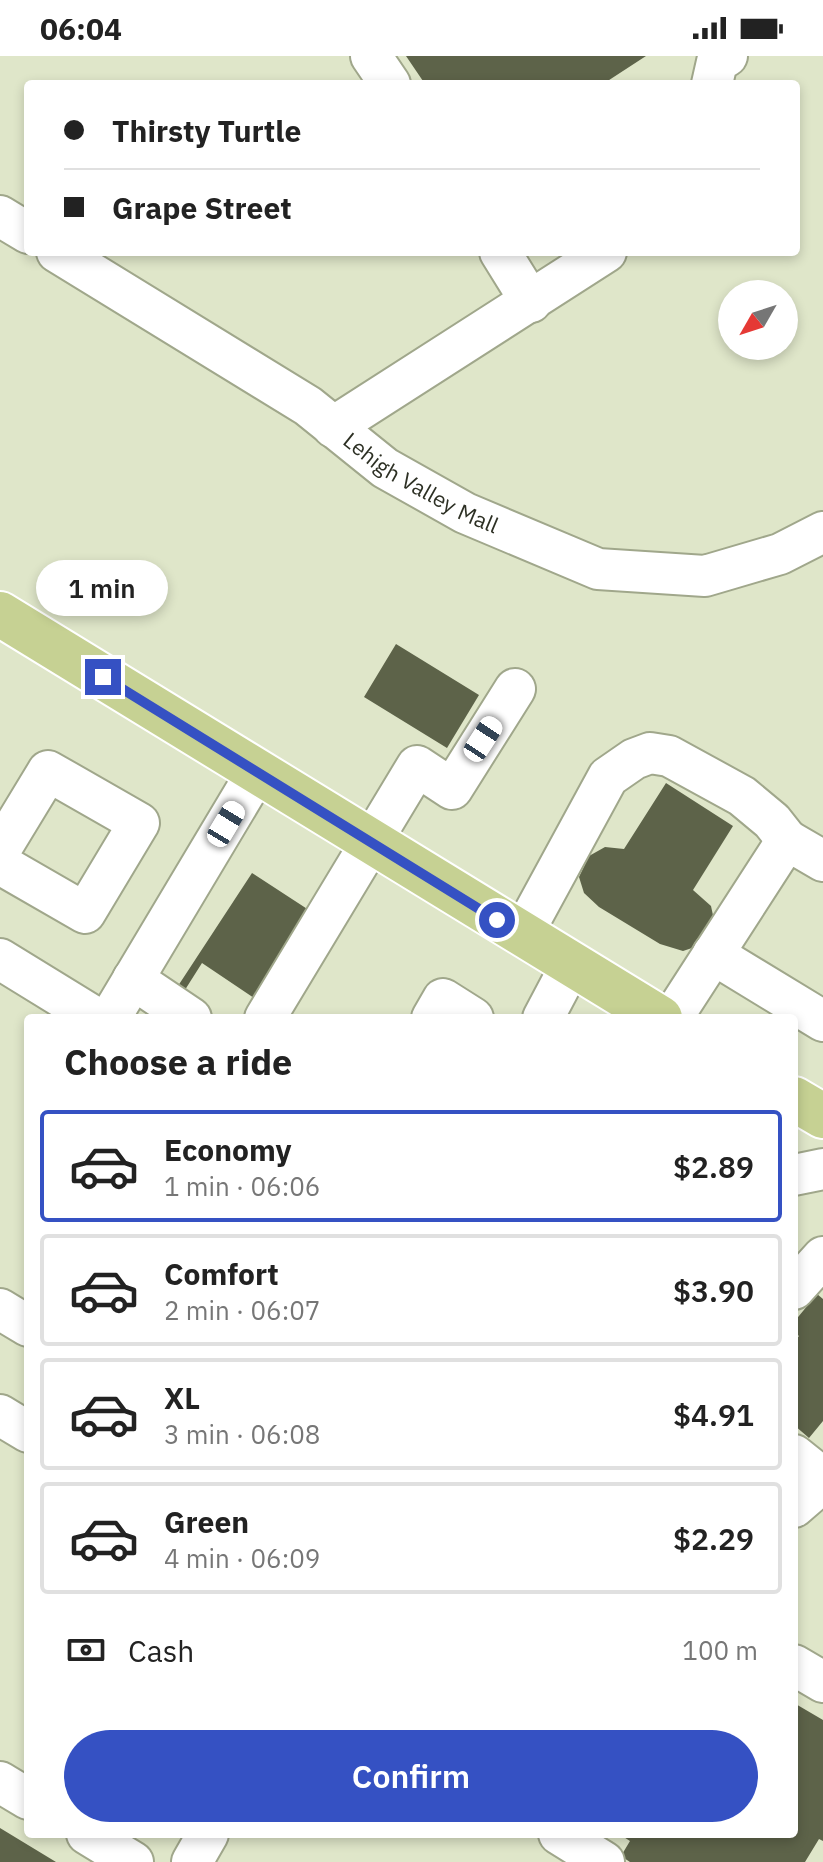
<!DOCTYPE html>
<meta charset="utf-8">
<style>
body{margin:0;font-family:"IBM Plex Sans",sans-serif;background:#f2f2f2;color:#222;height:100vh;display:flex;flex-direction:column;font-size:30px;white-space:nowrap}
*{box-sizing:border-box;margin:0}
p{font-size:26px;color:#767676}
.icon{flex:none;width:44px;height:44px;fill:none;stroke:currentColor;stroke-width:2;stroke-linecap:round;stroke-linejoin:round}
.map{position:relative;flex:1;overflow:hidden}
.drawer{position:absolute;left:24px;top:958px;width:774px;height:824px;display:flex;flex-direction:column;background:#fff;border-radius:8px;box-shadow:0 4px 12px #0003}
.drawer>*{flex:none}
.hud{position:absolute;left:24px;top:24px;width:776px;height:176px;border-radius:8px;box-shadow:0 4px 12px #0003;display:grid;align-content:center;height:176px;padding:0 40px;background:#fff}
.needle{width:52px;rotate:231deg}
.tools{position:absolute;left:718px;top:224px;display:grid;gap:16px}
.tools a{display:grid;place-items:center;width:80px;height:80px;border-radius:50%;background:#fff;box-shadow:0 4px 12px #0003;font-size:40px}
.end{position:absolute;width:36px;height:36px;margin:-18px;border:10px solid #3551c3;background:#fff;box-shadow:0 0 0 4px #fff}
.from{border-radius:50%}
.bubble{position:absolute;height:56px;border-radius:28px;background:#fff;box-shadow:0 4px 12px #0003;font-size:26px;font-weight:600;line-height:56px;text-align:center}
.car{position:absolute;width:24px;height:48px;margin:-24px -12px;border-radius:10px;box-shadow:0 0 6px 2px #0007;background:linear-gradient(#fff 24%,#345 0 40%,#fff 0 76%,#345 0 86%,#fff 0)}
.hud b{display:flex;align-items:center;gap:28px;height:76px;font-size:30px}
.hud b+b{border-top:2px solid #e0e0e0}
.hud i{width:20px;height:20px;background:#222}
ul{padding:0;list-style:none}
li{display:flex;align-items:center;gap:24px;height:112px;margin:0 16px 12px;padding:0 24px;border:4px solid #e0e0e0;border-radius:8px}
li div{flex:1}
li b{display:block;font-size:30px}
li em{font-style:normal;font-weight:600}
li.selected{border-color:#3551c3}
li>.icon{width:72px;height:72px;stroke-width:1.5}
h2{padding:0 40px;font-size:36px;line-height:96px}
.pay{display:flex;align-items:center;gap:20px;height:88px;padding:0 40px;font-size:30px}
.pay p{margin-inline-start:auto}
.button{display:flex;gap:16px;margin-top:auto;padding:16px 40px}
.button a{flex:1;height:92px;border-radius:48px;background:#3551c3;color:#fff;font-size:32px;font-weight:600;line-height:92px;text-align:center}
.status{display:flex;justify-content:space-between;align-items:center;height:56px;padding:0 40px;background:#fff;direction:ltr}
.status svg{height:22px;fill:currentColor}
.map>svg:first-child{display:block}
.building{fill:#5d6349}
.lines{fill:none;stroke-linecap:round;stroke-linejoin:round}
.minor-casing{stroke:#a0a78b;stroke-width:44}
.major-casing{stroke:#fff;stroke-width:48}
.minor{stroke:#fff;stroke-width:40}
.major{stroke:#c6d193;stroke-width:44}
.route{stroke:#3551c3;stroke-width:10}
.labels{text-anchor:middle;stroke-width:8;stroke-linejoin:round;paint-order:stroke}
.street-label{font-size:22px;fill:#2d3024;stroke:#fff}
</style>
<div class="status"><b>06:04</b><svg viewBox="0 0 49 12"><path d="M0 12V9h3v3zM5 12V6h3v6zM10 12V3h3v9zM15 12V0h3v12zM26 1h20v11H26zM47 4h2v5h-2z"/></svg></div>
<div class="map">
<svg width="823" height="1806" viewBox="0 0 823 1806">
<rect width="100%" height="100%" fill="#dfe6c9"/>
<path class="building" d="M406,0H646L603,28H425Z
M396,588L479,639L447,692L364,641Z
M666,727L733,770L693,834L711,850L714,864L698,890L683,895L660,888L599,851L584,837L579,821L589,800L605,791L624,793Z
M252,817L341,875L301,869L254,942L202,907L183,937L176,933Z
M817,1238L823,1243V1365L809,1382L794,1369V1286L799,1280L794,1276V1266Z
M794,1647L823,1664V1785L819,1783L805,1806H630L621,1800L630,1785L619,1778H794Z
M0,1772L56,1806H0Z"/>
<g class="lines">
<g class="minor-casing">
<g id="minor">
<path d="M371,0L390,28"/>
<path d="M712,28L717,6L727,0"/>
<path d="M0,160L28,177"/>
<path id="s1" d="M57,196L308,350L385,412L465,457L598,513L705,520L780,498L823,476"/>
<path d="M500,196L531,246"/>
<path d="M333,371L606,196"/>
<path d="M0,794L48,715L139,767L85,857L0,808"/>
<path d="M522,879L608,721L634,703L650,697L669,700L742,740L772,765L787,784"/>
<path d="M713,898L823,965"/>
<path d="M0,903L96,962"/>
<path d="M133,923L191,962"/>
<path d="M110,962L257,716"/>
<path d="M265,962L417,710L452,733L515,633"/>
<path d="M432,962L443,943L473,962"/>
<path d="M543,962L571,909"/>
<path d="M672,962L787,784L823,805"/>
<path d="M794,1119L823,1113"/>
<path d="M794,1233L823,1201"/>
<path d="M0,1253L28,1270"/>
<path d="M0,1359L28,1376"/>
<path d="M794,1399L823,1422"/>
<path d="M794,1451L823,1426"/>
<path d="M794,1609L823,1626"/>
<path d="M0,1726L28,1743"/>
<path d="M87,1778L133,1806"/>
<path d="M559,1778L604,1806"/>
<path d="M192,1806L208,1778"/>
</g>
</g>
<g class="major-casing">
<path id="major" d="M0,558L660,962
M794,1043L823,1060"/>
</g>
<use href="#minor" class="minor"/>
<use href="#major" class="major"/>
</g>
<g class="lines">
<path class="route" d="M103,621L497,864"/>
</g>
<g class="labels">
<g class="street-label">
<text dy="8" stroke="none"><textPath href="#s1" startOffset="432">Lehigh Valley Mall</textPath></text>
</g>
</g>
</svg>
<div class="tools">
<a><svg class="needle" viewBox="-14 -14 28 28"><path d="M0-13l5 13h-10z" fill="#e53935"/><path d="M0 13l5-13h-10z" fill="#767676"/></svg></a>
</div>
<i class="end from" style="left:497px;top:864px"></i>
<i class="end" style="left:103px;top:621px"></i>
<div class="bubble" style="left:36px;top:504px;width:132px">1 min</div>
<i class="car" style="left:483px;top:683px;rotate:33deg"></i>
<i class="car" style="left:226px;top:768px;rotate:31deg"></i>
<div class="hud">
<b><i class="from"></i>Thirsty Turtle</b>
<b><i></i>Grape Street</b>
</div>
<section class="drawer">
<h2>Choose a ride</h2>
<ul>
<li class="selected"><svg class="icon" aria-label="car" viewBox="0 0 24 24"><path d="M5 17H2v-5l4-1 3-4h7l3 4 3 1v5h-3M9 17h6M6 11h13"/><circle cx="7" cy="17" r="2"/><circle cx="17" cy="17" r="2"/></svg><div><b>Economy</b><p>1 min · 06:06</p></div><em>$2.89</em></li>
<li><svg class="icon" aria-label="car" viewBox="0 0 24 24"><path d="M5 17H2v-5l4-1 3-4h7l3 4 3 1v5h-3M9 17h6M6 11h13"/><circle cx="7" cy="17" r="2"/><circle cx="17" cy="17" r="2"/></svg><div><b>Comfort</b><p>2 min · 06:07</p></div><em>$3.90</em></li>
<li><svg class="icon" aria-label="car" viewBox="0 0 24 24"><path d="M5 17H2v-5l4-1 3-4h7l3 4 3 1v5h-3M9 17h6M6 11h13"/><circle cx="7" cy="17" r="2"/><circle cx="17" cy="17" r="2"/></svg><div><b>XL</b><p>3 min · 06:08</p></div><em>$4.91</em></li>
<li><svg class="icon" aria-label="car" viewBox="0 0 24 24"><path d="M5 17H2v-5l4-1 3-4h7l3 4 3 1v5h-3M9 17h6M6 11h13"/><circle cx="7" cy="17" r="2"/><circle cx="17" cy="17" r="2"/></svg><div><b>Green</b><p>4 min · 06:09</p></div><em>$2.29</em></li>
</ul>
<div class="pay"><svg class="icon" aria-label="cash" viewBox="0 0 24 24"><path d="M3 7h18v10H3z"/><circle cx="12" cy="12" r="2"/></svg>Cash<p>100 m</p></div>
<div class="button"><a>Confirm</a></div>
</section>
</div>
